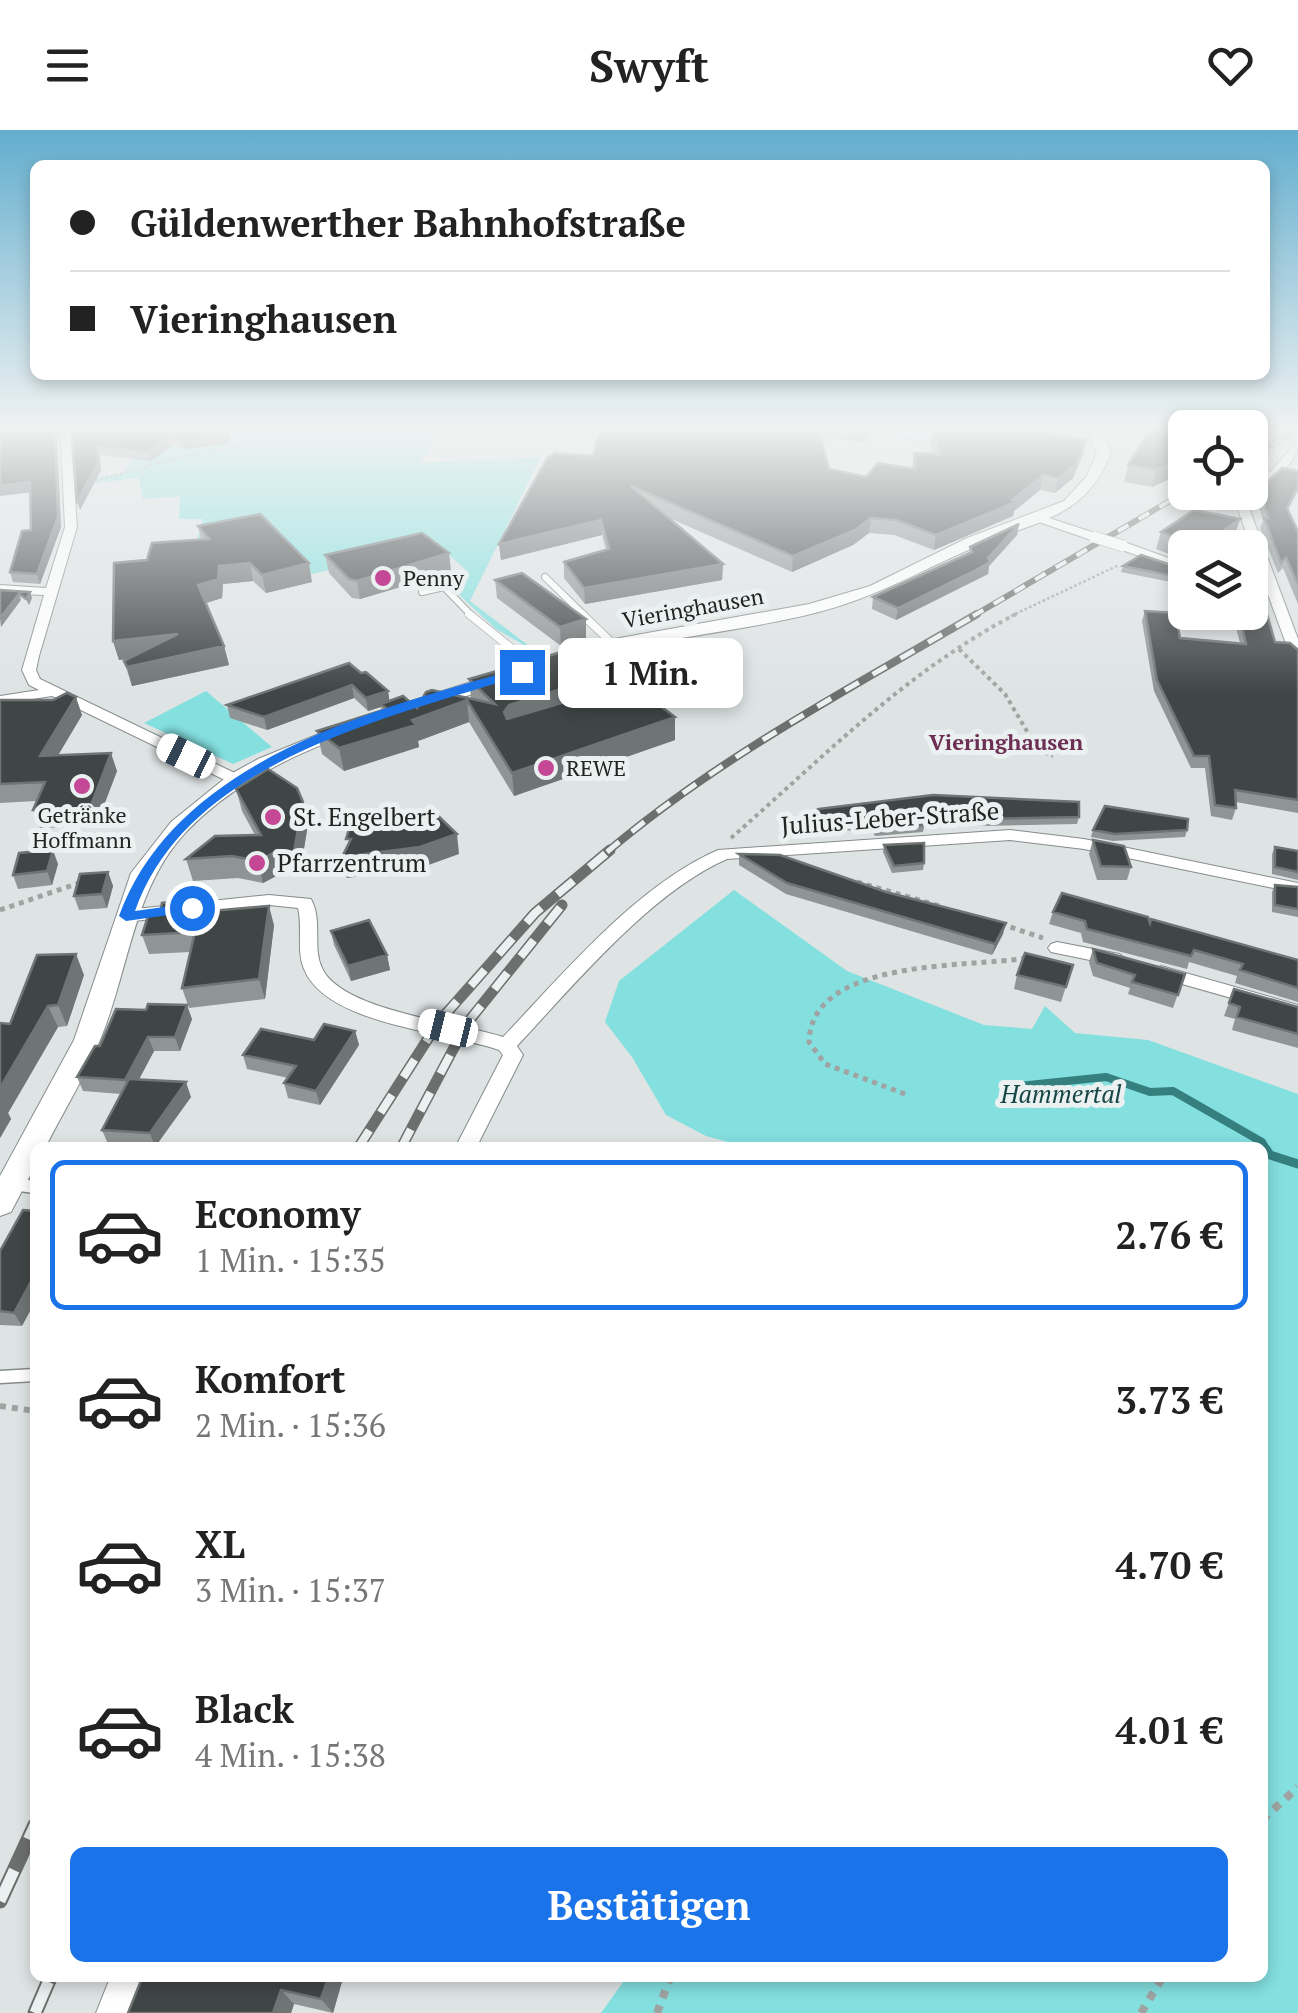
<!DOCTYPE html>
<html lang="de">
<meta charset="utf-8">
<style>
body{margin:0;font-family:"PT Serif",serif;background:#f2f2f2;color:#222;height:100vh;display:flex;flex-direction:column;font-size:38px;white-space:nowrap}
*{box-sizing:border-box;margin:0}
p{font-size:32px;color:#767676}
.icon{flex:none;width:55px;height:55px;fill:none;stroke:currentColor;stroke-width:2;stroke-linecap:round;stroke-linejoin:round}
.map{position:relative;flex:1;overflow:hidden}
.details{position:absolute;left:30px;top:1012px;width:1238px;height:840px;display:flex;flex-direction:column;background:#fff;border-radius:15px;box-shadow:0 5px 15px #0003}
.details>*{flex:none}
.guide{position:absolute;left:30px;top:30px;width:1240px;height:220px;border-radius:15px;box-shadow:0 5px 15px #0003;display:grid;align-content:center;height:220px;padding:0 40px;background:#fff}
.tools{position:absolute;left:1168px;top:280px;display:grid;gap:20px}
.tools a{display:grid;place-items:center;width:100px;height:100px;border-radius:15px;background:#fff;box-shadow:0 5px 15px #0003;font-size:50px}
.end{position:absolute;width:45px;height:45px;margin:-22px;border:12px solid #1a73e8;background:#fff;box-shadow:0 0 0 5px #fff}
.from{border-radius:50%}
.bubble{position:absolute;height:70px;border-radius:15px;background:#fff;box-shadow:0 5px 15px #0003;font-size:32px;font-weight:700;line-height:70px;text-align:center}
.car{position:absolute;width:30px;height:60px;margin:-30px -15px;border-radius:12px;box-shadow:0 0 8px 2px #0007;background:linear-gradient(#fff 24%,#345 0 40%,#fff 0 76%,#345 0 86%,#fff 0)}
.guide b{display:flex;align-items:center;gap:35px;height:95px;font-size:38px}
.guide b+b{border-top:2px solid #e0e0e0}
.guide i{width:25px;height:25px;background:#222}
ul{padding:18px 0 0;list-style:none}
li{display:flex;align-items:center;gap:30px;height:150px;margin:0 20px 15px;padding:0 20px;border:5px solid transparent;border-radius:15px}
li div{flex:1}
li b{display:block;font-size:38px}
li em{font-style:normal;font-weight:700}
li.on{border-color:#1a73e8}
li>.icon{width:90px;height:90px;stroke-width:1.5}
.primary-button{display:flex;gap:20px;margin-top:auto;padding:20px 40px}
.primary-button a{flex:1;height:115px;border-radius:15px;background:#1a73e8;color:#fff;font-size:40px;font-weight:700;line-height:115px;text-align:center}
header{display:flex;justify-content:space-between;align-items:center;height:130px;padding:0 40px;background:#fff;font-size:45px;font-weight:700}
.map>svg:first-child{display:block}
.green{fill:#84dfdf}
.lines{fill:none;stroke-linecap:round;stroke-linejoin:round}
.stream-far1{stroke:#357f7f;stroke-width:8}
.stream{stroke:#357f7f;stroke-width:9}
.service-far2-casing{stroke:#868b8b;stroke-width:8}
.service-far1-casing{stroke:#868b8b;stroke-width:9}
.service-casing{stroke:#868b8b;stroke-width:15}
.minor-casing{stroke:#868b8b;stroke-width:2}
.secondary-casing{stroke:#868b8b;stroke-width:2}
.primary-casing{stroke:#529594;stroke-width:2}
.path-far4{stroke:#9fa3a2;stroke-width:2.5;stroke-dasharray:2.5 2.5;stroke-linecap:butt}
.path-far3{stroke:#9fa3a2;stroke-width:4;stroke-dasharray:4 4;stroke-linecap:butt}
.path-far2{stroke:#9fa3a2;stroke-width:5;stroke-dasharray:5 5;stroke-linecap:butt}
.path-far1{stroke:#9fa3a2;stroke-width:6;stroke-dasharray:6 6;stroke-linecap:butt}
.path{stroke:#9fa3a2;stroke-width:8;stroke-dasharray:8 8;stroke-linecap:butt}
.service-far2{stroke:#fff;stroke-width:6}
.service-far1{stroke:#fff;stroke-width:8}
.service{stroke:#fff;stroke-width:12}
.minor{fill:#fff;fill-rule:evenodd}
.secondary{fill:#fff;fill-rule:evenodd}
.primary{fill:#a7e3e3;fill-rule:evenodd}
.rail-far3-casing{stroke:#6c6f6e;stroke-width:6}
.rail-far2-casing{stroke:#6c6f6e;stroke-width:8}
.rail-far1-casing{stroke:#6c6f6e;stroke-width:11}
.rail-casing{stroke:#6c6f6e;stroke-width:15}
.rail-far3{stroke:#ebf1f1;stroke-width:4;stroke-dasharray:12;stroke-linecap:butt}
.rail-far2{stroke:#ebf1f1;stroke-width:5;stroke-dasharray:16;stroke-linecap:butt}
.rail-far1{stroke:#ebf1f1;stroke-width:8;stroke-dasharray:21;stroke-linecap:butt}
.rail{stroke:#ebf1f1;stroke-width:11;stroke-dasharray:34;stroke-linecap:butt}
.minor-bridge-casing{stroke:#868b8b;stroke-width:12;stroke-linecap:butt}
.minor-bridge{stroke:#fff;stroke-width:11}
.wall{fill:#8f9494}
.shaded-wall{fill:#6f7474}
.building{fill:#404545;stroke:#6f7474;stroke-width:2.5}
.route{fill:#1a73e8}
.poi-dot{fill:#c54896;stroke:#ebf1f1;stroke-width:4}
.labels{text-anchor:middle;stroke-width:10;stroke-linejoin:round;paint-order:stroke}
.far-poi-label{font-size:22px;fill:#232524;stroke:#ebf1f1;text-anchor:start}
.far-street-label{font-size:22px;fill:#232524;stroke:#ebf1f1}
.far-neighbourhood-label{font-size:22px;font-weight:bold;fill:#6d2f54;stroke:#ebf1f1}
.poi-label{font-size:25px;fill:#232524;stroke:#ebf1f1;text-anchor:start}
.street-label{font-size:25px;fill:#232524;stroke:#ebf1f1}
.park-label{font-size:25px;font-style:italic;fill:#174646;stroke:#ebf1f1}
</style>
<header><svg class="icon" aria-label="menu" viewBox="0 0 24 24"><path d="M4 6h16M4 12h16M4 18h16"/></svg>Swyft<svg class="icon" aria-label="heart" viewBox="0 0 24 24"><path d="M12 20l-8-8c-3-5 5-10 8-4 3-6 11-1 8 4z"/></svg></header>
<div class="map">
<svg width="1298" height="1883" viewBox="0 0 1298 1883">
<rect width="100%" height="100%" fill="#dee3e3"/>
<path class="green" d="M187,299H441L420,333L541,327L470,471L538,523L496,499L457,463L468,442L437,414L312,444L269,400L196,414L203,389H179L180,366L143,369L139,348L81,355V350L124,343L131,330Z
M206,561L272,617L233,634L144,593Z
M734,760L847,841L984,895L1032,899L1045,876L1075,903L1148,910L1298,964V1883H601L626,1848H1262V1018H750L706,1006L666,985L632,927L605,892L619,851Z"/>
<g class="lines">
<path class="stream-far1" d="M1019,956L1106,947L1150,962L1173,961L1262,1012L1268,1022"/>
<path class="stream" d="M1266,1019L1270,1025L1298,1034"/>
<g class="service-far2-casing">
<path id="service-far2" d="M545,447L585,486
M422,462L444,457L472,486"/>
</g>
<g class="service-far1-casing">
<path id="service-far1" d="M469,484L536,538
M582,484L614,515"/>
</g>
<g class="service-casing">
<path id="service" d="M12,1054L35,1057
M0,1247L35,1245"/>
</g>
<g class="minor-casing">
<path id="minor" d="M71,299H82L71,312L77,397L39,526L36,540L40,549L243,647V653H231L52,566L0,574V566L39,560L29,555L22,540L44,465L0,463V455L46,458L65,397L61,311Z
M1298,311C1298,337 1271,350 1250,357V350L1271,341Z
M1232,362H1243L1298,509V531L1291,527L1267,462L1250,461V453L1264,454Z
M1037,384L1098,404L1100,407L1094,411L1033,390L1031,388Z
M1119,413H1127L1185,434V442L1119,419Z
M1010,700L1084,709L1298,753V763L1084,719L1010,710L727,729C651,762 574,855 517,916L523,925L476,1018H455L503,925L499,920C449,902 326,895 304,839C296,820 303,798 298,778L269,775L126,792L117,786L126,780L269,765L311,769C323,791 312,817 322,838C341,881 461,893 503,907C564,843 636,756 718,720Z
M1057,812L1119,824L1128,830L1119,836L1051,822L1048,818L1051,814Z
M1161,836L1298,875V887L1154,846L1152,842Z
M110,1848H144L130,1883H96Z"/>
</g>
<g class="secondary-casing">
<path id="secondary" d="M1086,299H1100L1111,323C1086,387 1040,390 982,414C925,438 876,468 815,483C751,499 685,506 621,519C573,529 524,548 476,563C376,595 261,623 186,702C133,758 129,841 100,910C85,947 63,982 45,1018H35V1036L11,1082L0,1086V1046L74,910L131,743L171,692L229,645L258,629L358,588L515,538L614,509L809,474L870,456L967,408L1064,371L1087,346L1097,323Z"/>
</g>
<g class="primary-casing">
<path id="primary" d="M836,299H1060L1053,304L927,311Z"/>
</g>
<path class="path-far4" d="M91,352L184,326L241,317
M1011,486L1119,435"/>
<path class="path-far3" d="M959,519L1005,564L1038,620L1053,626
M731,708C824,627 905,542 1016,484"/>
<path class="path-far2" d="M857,752L943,777
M0,780L82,752
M1001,794L1043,808
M905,964L825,934L809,912C811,827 970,838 1026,828"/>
<path class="path-far1" d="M0,1276L35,1281"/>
<path class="path" d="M1262,1690L1298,1657
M657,1883L670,1848
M1141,1883L1162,1848"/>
<use href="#service-far2" class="service-far2"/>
<use href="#service-far1" class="service-far1"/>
<use href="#service" class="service"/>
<use href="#minor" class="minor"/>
<use href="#secondary" class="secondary"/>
<use href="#primary" class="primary"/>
<g class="rail-far3-casing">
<path id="rail-far3" d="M1250,327L1298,299
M973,486L1185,362"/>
</g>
<g class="rail-far2-casing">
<path id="rail-far2" d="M607,722C719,627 851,558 977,484"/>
</g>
<g class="rail-far1-casing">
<path id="rail-far1" d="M443,887L535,783L610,720
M468,892L562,775
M358,1018L431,904
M401,1018L457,912"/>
</g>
<g class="rail-casing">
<path id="rail" d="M0,1771L35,1695
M35,1883L50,1848"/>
</g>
<use href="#rail-far3" class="rail-far3"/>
<use href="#rail-far2" class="rail-far2"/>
<use href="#rail-far1" class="rail-far1"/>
<use href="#rail" class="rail"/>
<g class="minor-bridge-casing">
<path id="minor-bridge" d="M1094,407L1123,416"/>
</g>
<use href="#minor-bridge" class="minor-bridge"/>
</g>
<path class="wall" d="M0,299H66L57,311L61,397L40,454L13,452L10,442L31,400V362Z
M76,299L228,301L230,310L225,314L185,319L174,314L151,331L100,325L101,340L80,380Z
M600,299H869L868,312L821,308L829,339L866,347L912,338L914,323L933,324L930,316L932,302H997L998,299H1036V301L1083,324L1073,348L1055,363L1040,360L1014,381L1013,386L934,420L894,405L869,403L853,415L792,442L667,387L723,434L722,450L585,474L564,448V432L606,420L602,405L501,430L499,414L593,326Z
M1185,307V342L1152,357L1124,352L1128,335Z
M1298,341V361L1288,380L1298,402V474L1283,438L1278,443L1260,398L1263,391L1259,377L1262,367Z
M1240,389L1234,407L1219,418H1185V430L1156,419L1161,402Z
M1019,394L1017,405L989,436L988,444L896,490L872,479L873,467L969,424L970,417Z
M198,396L312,452L266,463L253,451L223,454L222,468L206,473L224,516L229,535L132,556L124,531L129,529L119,530L113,511L147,430L201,410Z
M449,423L451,442L360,469L352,468L329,443L325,425Z
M1123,436L1183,439L1181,445L1171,452L1121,442Z
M1185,443V478L1181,477Z
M495,450L586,508L561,516L497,468Z
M1145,481L1180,508L1240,513L1234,490L1236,485L1221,482H1250L1275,512L1298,520V683L1236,672V678L1232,690L1211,686L1205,638H1191L1154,561L1142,491Z
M361,543L388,561L389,571L417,578L471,568L469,549L590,564L675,610L514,666L469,592L418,611L419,617L344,641L322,624L317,601L382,581L381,577L368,581L354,568L267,600L230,588L227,575Z
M0,570L82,585L58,625L117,641L96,696L40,698L33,680L36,671L0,673Z
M236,659L303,672L308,694L300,743L280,744L263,753L238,748L193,751L186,729L255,705L242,681Z
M818,679L1079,687L1077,694L924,697L923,702L875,706L872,700L818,701Z
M1093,700H1187L1185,707L1113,711L1091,707Z
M1093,710L1131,737L1127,750H1097L1089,724Z
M884,715L924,733L923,740L892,743L883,722Z
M1275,717L1298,721V750L1272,744V724Z
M739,724L1003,804L992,825L786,764L739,735Z
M58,734L52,755L18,759L13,745Z
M108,742L113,756L107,778L79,780L74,766Z
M1275,755L1298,757V787L1272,782V762Z
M214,781L274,795L265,869L189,878L182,858L190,822L149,824L142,805Z
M1053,782L1150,792L1298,830V872L1235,853L1237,846L1189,832L1187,839L1083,812L1081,803L1049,794Z
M331,801L387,825L390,840L351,851L334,815Z
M1093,819L1185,844L1173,878L1128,864L1130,858L1093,846L1089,832Z
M1073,835L1061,872L1014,859L1017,845Z
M84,845L67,896L58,897L8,983L11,989L0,1008L10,894Z
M1234,859L1298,877V918L1232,900L1235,889L1224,886Z
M192,889L180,921H154L138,950L191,967L155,1017L108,1014L102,1000L121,964L83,961L77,947L100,916Z
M355,901L359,915L320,975L288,968L284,953L288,948L247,939L243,925Z
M0,1121L22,1196L0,1195Z
M142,1848H343L333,1883L294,1874L291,1883H128Z"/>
<path class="shaded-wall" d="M57,299H66L57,311L61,397L40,454L37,444L55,302Z
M228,301L230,310L225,314L185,319L183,311Z
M172,305L174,314L151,331L149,322Z
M1086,310L1083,324L1073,348L1055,363L1058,348Z
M98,317L101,340L80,380L77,371Z
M1185,327V342L1152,357L1156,340Z
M1043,345L1040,360L1014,381L1013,386L934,420L936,405L1012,370Z
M30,352L33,362L0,366V356Z
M871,388L869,403L853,415L792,442L793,426Z
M1240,389L1234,407L1219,418H1199Z
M601,390L602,405L501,430L499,414Z
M1019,394L1017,405L989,436L988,444L896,490L898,478L988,428Z
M449,423L451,442L360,469L357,451Z
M250,433L253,451L223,454L222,468L203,474L198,455L219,436Z
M309,433L312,452L266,463L262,445Z
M723,434L722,450L585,474L584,458Z
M1183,439L1181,445L1171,452L1173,446Z
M30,462L32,468L29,475L26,469Z
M19,464L21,470L1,497L0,488Z
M586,489V508L561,516L560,497Z
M178,504L184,523L119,530L113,511Z
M224,516L229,535L132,556L127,537Z
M590,550V572L511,598L504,582L509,575Z
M352,555L354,568L267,600L264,587Z
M388,561L390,574H381V577L368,581L366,568Z
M76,567L82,585L47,644L40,626Z
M467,570L469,592L418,611L419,617L344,641L339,618Z
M675,587V610L514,666L512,643Z
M111,623L117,641L96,696L90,678Z
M303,672L308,694L300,743L294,721Z
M457,704L459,724L423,737L347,748L342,727Z
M53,720L58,734L52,755L47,741Z
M275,722L280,744L263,753L258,731Z
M108,742L113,756L107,778L102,764Z
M269,776L274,795L265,869L259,849Z
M1006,793L1003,804L992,825L995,814Z
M76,824L84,845L67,896L58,875Z
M387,825L390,840L351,851L348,836Z
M187,875L192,889L180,921L175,907Z
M48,876L58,897L8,983L11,989L0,1008V958Z
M355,901L359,915L320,975L316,961Z
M148,907L154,921L131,965L125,950Z
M186,952L191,967L155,1017L150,1003Z
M35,1144V1172L22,1196L14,1183Z
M328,1848H343L333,1883L321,1869Z
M281,1860L294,1874L291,1883H273Z"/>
<path class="building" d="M0,299H57L55,302L58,387L37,444L10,442L22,401L31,400L30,352L0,356Z
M76,299H226L228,301L223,305L183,311L172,305L149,322L98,317L99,331L77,371L72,305Z
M600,299H819L829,339L866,347L878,333L915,339L914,323L940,324L932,302H1003L1001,299H1030L1086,310L1077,334L1058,348L1043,345L1012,370L1016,372L936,405L896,390L871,388L855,400L793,426L631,356L723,434L584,458L564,432L609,419L601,390L499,414L548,327L555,323L593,326Z
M1150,299L1185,307V327L1156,340L1128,335Z
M1282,338L1298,341V357L1287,378L1298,402V454L1286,428L1281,433L1264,388H1268L1262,367L1268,351Z
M1194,380L1240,389L1199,418H1193L1192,413L1161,402Z
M260,384L309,433L262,445L250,433L219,436L218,449L198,455L224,516L127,537L124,531L178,504L113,511L114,433L147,430L152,413L209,409L198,396Z
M1019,394L988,428L990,432L978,439L898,478L873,467L972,422L970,417Z
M422,403L449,423L357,451L349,449L325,425Z
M1141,425L1183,439L1173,446L1123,436Z
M522,443L586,489L560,497L495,450Z
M1250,457L1258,459L1250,468Z
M0,460L30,462L26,469L19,464L0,488Z
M1250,480L1266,481L1275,512L1290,513L1298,520V670L1235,660L1236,678L1215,675L1209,626H1194L1157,550L1145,481L1175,483L1180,508L1246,514L1239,482H1250Z
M558,523L590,550L509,575L504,582L507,589L630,553L675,587L512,643L467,570L412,590L416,595L339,618L317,601L387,579L381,574L403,566L417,578L426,562L432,560L495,574L469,549Z
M349,533L361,543L366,542L388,561L366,568L352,555L264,587L227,575Z
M67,563L76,567L40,626L111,623L90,678L33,680L45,652L0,654V570H53Z
M268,639L297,658L303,672L294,721L275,722L258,731L232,726L186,729L215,706L261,705L236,659Z
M933,665L1079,672V687L924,690V695L876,699L873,693L819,694L818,679Z
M1105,676L1188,689L1187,700L1115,704L1093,700Z
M430,678L457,704L420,717L342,727L351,709H346L352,689L386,690Z
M1093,710L1124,716L1131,737L1101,736Z
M924,713V733L894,736L884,715Z
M1275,717L1298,721V742L1275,737Z
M53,720L47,741L13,745L19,723Z
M739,724L780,725L886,762L1006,793L995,814L787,753Z
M108,742L102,764L74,766L80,744Z
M1275,755L1298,757V779L1275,775Z
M1062,763L1148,787L1150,793L1151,789L1298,830V858L1240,840L1243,834L1194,820L1191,826L1087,799L1085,791L1053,782Z
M210,768L211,781L269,776L259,849L182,858L195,802L142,805L149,783H160L162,773Z
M369,790L387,825L348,836L331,801Z
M1093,819L1185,844L1178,865L1132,852L1135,845L1097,833Z
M1025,823L1073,835L1066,857L1017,845Z
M76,824L58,875L48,876L0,958V893L10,894L37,825Z
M1234,859L1298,877V904L1237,887L1240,877L1229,873Z
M148,874L187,875L175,907H148L125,950L77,947L95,916H100L116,879L146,880Z
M324,894L355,901L316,961L284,953L296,936L243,925L261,899L314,910Z
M129,949L186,952L150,1003L102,1000Z
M23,1080L35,1081V1144L14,1183L0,1181V1121Z
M142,1848H328L321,1869L281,1860L273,1883H128Z"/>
<linearGradient id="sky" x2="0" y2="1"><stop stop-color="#63aece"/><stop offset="0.53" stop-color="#f0f2f2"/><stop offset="1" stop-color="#f0f2f2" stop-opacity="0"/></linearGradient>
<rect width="1298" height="563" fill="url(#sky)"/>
<path class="route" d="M522,538L526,544C390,588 188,630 135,781L192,773L197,781L126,791L119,786C176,629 376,579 522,538Z"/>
<g class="poi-dot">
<circle cx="383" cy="448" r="10"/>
<circle cx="546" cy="638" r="10"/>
<circle cx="82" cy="656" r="10"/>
<circle cx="273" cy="687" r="10"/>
<circle cx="257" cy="733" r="10"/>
</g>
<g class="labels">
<g class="far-poi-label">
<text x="403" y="456">Penny</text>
<text x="566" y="646">REWE</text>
<text x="82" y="693" text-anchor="middle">Getränke<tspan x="82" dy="25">Hoffmann</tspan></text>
</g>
<g class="far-street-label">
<text transform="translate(693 478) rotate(-10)" y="8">Vieringhausen</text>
</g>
<g class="far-neighbourhood-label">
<text x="1006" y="620">Vieringhausen</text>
</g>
<g class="poi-label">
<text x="293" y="696">St. Engelbert</text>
<text x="277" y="742">Pfarrzentrum</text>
</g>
<g class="street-label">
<text transform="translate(890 688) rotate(-4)" y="9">Julius-Leber-Straße</text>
</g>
<g class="park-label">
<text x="1061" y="973">Hammertal</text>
</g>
</g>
</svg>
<div class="tools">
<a><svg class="icon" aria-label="locate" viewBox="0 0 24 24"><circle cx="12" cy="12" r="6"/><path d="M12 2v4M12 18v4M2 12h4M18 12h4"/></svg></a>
<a><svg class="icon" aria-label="layers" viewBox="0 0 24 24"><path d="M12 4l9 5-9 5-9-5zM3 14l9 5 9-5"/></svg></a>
</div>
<i class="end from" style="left:192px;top:778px"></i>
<i class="end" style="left:522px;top:542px"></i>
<div class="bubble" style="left:558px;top:508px;width:185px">1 Min.</div>
<i class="car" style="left:186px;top:626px;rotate:296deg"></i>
<i class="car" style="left:448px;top:898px;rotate:284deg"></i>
<div class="guide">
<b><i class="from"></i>Güldenwerther Bahnhofstraße</b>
<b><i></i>Vieringhausen</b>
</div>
<section class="details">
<ul>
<li class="on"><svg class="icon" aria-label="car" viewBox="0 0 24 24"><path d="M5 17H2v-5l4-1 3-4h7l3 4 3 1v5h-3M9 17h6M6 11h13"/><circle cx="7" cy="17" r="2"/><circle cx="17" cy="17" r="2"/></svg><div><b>Economy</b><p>1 Min. · 15:35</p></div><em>2.76 €</em></li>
<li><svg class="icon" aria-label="car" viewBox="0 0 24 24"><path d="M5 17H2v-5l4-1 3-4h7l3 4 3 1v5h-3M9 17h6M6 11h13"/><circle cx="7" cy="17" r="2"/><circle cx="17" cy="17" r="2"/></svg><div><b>Komfort</b><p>2 Min. · 15:36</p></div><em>3.73 €</em></li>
<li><svg class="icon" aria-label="car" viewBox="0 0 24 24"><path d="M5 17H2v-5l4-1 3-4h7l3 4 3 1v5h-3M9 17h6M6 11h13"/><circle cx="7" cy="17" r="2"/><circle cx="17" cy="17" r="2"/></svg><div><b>XL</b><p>3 Min. · 15:37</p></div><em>4.70 €</em></li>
<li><svg class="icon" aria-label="car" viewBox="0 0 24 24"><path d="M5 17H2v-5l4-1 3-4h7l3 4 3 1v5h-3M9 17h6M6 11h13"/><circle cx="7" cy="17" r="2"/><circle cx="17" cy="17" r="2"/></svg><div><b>Black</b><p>4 Min. · 15:38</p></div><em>4.01 €</em></li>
</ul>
<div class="primary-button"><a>Bestätigen</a></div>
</section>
</div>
